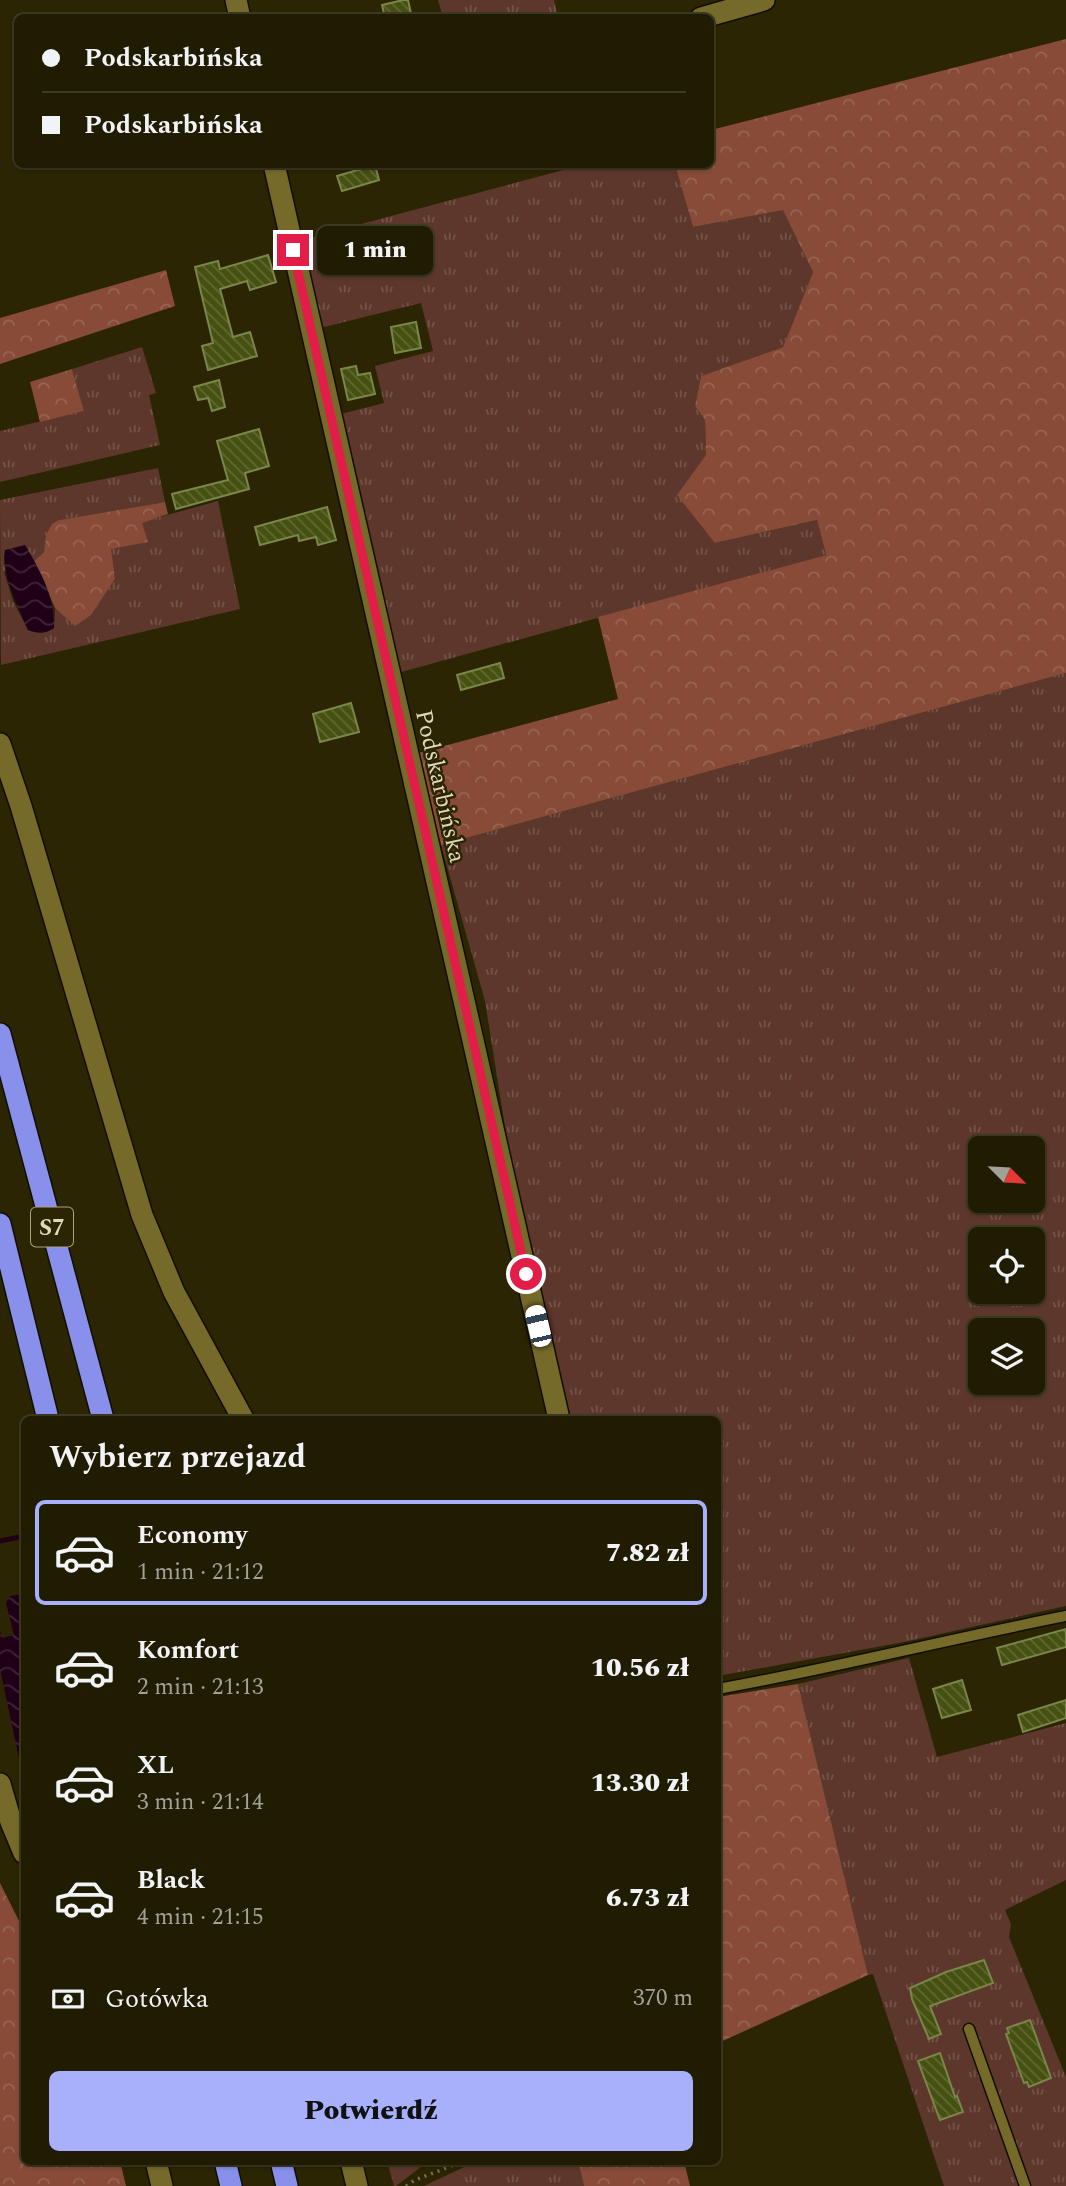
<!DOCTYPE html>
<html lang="pl">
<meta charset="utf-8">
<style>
body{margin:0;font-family:Spectral,serif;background:#2d2911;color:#f1f3f6;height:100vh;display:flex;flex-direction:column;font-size:26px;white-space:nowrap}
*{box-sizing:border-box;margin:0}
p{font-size:23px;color:#a2a199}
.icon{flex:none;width:38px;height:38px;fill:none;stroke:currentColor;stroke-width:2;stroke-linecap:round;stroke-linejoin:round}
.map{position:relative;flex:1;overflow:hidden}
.details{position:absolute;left:21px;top:1416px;width:700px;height:749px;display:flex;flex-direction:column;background:#201c02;border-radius:10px;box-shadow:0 2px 5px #0004,0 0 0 2px #3d3a24}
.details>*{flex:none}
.banner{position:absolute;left:14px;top:14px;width:700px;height:154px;border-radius:10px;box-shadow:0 2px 5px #0004,0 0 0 2px #3d3a24;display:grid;align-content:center;height:154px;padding:0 28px;background:#201c02}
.needle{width:46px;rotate:114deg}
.controls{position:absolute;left:968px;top:1136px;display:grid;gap:14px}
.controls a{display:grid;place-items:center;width:77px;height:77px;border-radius:10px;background:#201c02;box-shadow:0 2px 5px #0004,0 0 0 2px #3d3a24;font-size:35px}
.end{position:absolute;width:32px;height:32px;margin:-16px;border:9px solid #e11d48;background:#fff;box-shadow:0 0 0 4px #fff}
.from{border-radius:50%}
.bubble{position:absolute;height:49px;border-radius:10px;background:#201c02;box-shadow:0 2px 5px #0004,0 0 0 2px #3d3a24;font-size:23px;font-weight:800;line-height:49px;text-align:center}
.car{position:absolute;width:21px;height:42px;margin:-21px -10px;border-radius:9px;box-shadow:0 0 5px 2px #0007;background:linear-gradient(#fff 24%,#345 0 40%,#fff 0 76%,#345 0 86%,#fff 0)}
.banner b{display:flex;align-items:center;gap:24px;height:66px;font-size:26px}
.banner b+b{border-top:2px solid #3d3a24}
.banner i{width:18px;height:18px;background:#f1f3f6}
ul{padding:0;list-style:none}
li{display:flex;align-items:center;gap:21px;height:105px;margin:0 14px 10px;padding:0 14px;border:4px solid transparent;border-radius:10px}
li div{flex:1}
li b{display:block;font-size:26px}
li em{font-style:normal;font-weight:800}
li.on{border-color:#a8b0fc}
li>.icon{width:63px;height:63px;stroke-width:1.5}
h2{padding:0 28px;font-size:32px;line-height:84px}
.pay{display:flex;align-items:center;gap:18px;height:77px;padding:0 28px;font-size:26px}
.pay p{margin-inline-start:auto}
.action{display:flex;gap:14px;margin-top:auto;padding:14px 28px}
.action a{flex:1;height:80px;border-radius:10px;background:#a8b0fc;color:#111;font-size:28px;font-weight:800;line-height:80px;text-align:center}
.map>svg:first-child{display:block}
.grass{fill:url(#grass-tufts);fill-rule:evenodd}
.forest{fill:url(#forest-crowns)}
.water{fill:url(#water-waves)}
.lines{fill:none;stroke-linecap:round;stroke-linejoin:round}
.stream{stroke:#1f0017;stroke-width:5}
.building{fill:url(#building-back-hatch);stroke:#7a874a;stroke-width:2}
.lane-casing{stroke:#120e00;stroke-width:13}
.street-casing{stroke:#120e00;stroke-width:24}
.highway-casing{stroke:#120e00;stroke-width:24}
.path{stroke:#787251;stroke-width:3.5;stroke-dasharray:2 5;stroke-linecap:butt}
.lane{stroke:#766a2a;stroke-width:10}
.street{stroke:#766a2a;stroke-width:21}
.highway{stroke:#8890ec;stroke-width:21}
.route{stroke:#e11d48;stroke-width:9}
.labels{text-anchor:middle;stroke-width:5;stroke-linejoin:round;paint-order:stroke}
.shield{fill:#2b2503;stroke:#a9a382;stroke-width:2}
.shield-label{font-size:23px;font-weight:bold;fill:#dfd9b9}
.street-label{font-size:24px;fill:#dfd9b9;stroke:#2b2503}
</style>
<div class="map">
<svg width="1066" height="2186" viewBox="0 0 1066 2186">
<defs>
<pattern id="grass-tufts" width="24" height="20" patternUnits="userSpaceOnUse" patternTransform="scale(1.75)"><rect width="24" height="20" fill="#5d372b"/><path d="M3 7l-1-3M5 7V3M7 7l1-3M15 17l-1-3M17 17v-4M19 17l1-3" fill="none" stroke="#745348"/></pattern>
<pattern id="forest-crowns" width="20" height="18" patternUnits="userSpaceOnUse" patternTransform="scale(1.75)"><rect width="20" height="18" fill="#874b38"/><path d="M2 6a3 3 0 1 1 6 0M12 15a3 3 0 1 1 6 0" fill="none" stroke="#986453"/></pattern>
<pattern id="water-waves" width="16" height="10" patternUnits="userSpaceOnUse" patternTransform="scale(1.75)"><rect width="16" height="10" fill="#1f0017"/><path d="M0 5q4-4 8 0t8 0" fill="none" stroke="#3f2537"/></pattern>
<pattern id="building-back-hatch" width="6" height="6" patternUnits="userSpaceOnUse" patternTransform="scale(1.75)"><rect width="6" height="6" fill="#465011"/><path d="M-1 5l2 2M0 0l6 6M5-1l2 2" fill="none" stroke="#606932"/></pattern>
</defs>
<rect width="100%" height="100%" fill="#2b2503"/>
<path class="grass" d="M438,0H554L558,17H443Z
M582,165H675L693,227L784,209L813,272L783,347L701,376L695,406L705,420L706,455L715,543L817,520L826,555L398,673L341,414L384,403L375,366L433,351L421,303L320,328L298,241Z
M142,347L156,393L149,395L160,445L0,482V431L84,411L72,369Z
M158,468L165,502L59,520L44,552L34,561L25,545L4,572L13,601L28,630L54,628L55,608L65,615L91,614L115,579L110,549L142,522L218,501L240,609L1,665L0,500Z
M1066,673V1606L904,1642L718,1676V1419H566L537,1265L513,1177L485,1001L441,845ZM980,1148H1032V1200H980ZM980,1239H1032V1292H980ZM980,1330H1032V1382H980Z
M909,1658L937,1757L1066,1723V1880L1005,1910L1011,1924L1009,1937L1066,2077V2186H944L873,1974L868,1975L798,1684Z
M387,2161H439L422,2166L396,2186H394Z
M477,2161H578L584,2186H424Z"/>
<path class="forest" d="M1066,39V673L441,845L418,753L618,699L598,617L826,555L817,520L715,543L677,495L706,455L705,420L695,406L701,376L783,347L813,272L783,210L693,227L675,165L710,164L711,130Z
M166,270L175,306L0,364V318Z
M72,369L84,411L40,422L30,382Z
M165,502L168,514L142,523L148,542L111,549L115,579L91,615L75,626L55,608L34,561L44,552L46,535L52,524L59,520Z
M798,1684L868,1975L718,2043V1697Z
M0,1883L24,1931V2161H120L126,2186H0Z
M578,2161H684L690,2186H584Z"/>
<path class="water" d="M25,545C41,572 55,597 54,628C45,634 38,634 28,630C19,609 0,573 5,550Z
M24,1594V1782L0,1669V1630L2,1638L14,1635L6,1603L10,1596Z"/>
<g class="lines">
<path class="stream" d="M0,1541L24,1536"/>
</g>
<path class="building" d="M403,0H408L412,18H385L382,5Z
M375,165L379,180L342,191L337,176Z
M268,255L276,282L250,290L247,281L220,289L233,337L250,332L257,356L208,370L202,346L213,343L195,267L218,261L220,269Z
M416,322L421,348L395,353L391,327Z
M356,366L358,375L370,373L375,394L348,400L341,369Z
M219,380L225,407L212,411L208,398L198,400L194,387Z
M259,429L269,466L245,473L249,489L176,509L172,494L228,480L217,441Z
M327,507L336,540L318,545L316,537L299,541L298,535L260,545L255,527Z
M500,663L504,678L461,690L457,675Z
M351,703L359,732L320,742L313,714Z
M1066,1629V1647L1002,1665L997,1648Z
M962,1680L971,1710L942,1718L933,1689Z
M1066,1700V1718L1023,1732L1018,1715Z
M984,1960L993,1983L930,2006L941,2034L929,2039L912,1999L910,1988L946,1972Z
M1030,2020L1051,2078L1029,2087L1027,2082L1024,2083L1006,2034L1009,2033L1007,2028Z
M940,2053L955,2097L957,2096L963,2112L940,2120L918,2061Z"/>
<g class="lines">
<g class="lane-casing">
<path id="lane" d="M718,1689C834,1668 949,1639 1066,1616
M969,2029L1025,2186"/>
</g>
<g class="street-casing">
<path id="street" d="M236,0L240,18
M701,18L764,0
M274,164L559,1419
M0,744L21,806L142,1215L174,1292L243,1419
M0,1784L11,1822L24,1853
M156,2161L162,2186
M351,2161L357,2186"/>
</g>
<g class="highway-casing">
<path id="highway" d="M0,1034L103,1419
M0,1224L48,1419
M225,2161L231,2186
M281,2161L287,2186"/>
</g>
<path class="path" d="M406,2186L415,2180L464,2161"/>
<use href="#lane" class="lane"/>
<use href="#street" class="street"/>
<use href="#highway" class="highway"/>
</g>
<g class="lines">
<path class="route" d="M293,250L526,1274"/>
</g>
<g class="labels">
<rect class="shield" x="31" y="1207.5" width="42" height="39" rx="5"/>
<g class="shield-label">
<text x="52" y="1235">S7</text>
</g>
<g class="street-label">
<text transform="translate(441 786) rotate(77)" y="8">Podskarbińska</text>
</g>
</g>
</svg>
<div class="controls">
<a><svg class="needle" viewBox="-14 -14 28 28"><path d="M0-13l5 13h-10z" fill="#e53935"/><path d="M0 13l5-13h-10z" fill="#a2a199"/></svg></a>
<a><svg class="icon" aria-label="locate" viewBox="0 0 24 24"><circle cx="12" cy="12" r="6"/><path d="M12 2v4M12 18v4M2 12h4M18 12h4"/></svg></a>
<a><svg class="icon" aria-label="layers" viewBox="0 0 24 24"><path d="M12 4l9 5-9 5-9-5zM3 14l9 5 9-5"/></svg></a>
</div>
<i class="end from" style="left:526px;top:1274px"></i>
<i class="end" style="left:293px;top:250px"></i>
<div class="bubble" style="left:317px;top:226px;width:116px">1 min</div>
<i class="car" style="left:538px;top:1326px;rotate:347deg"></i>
<div class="banner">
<b><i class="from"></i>Podskarbińska</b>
<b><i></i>Podskarbińska</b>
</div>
<section class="details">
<h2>Wybierz przejazd</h2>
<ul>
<li class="on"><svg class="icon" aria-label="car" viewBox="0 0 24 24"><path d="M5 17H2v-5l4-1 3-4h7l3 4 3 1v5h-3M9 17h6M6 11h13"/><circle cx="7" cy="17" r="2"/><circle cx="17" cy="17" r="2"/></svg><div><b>Economy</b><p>1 min · 21:12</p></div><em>7.82 zł</em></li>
<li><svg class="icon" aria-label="car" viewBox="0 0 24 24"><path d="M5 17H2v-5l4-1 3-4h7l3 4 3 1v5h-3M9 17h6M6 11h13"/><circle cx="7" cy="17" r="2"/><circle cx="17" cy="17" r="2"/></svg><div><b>Komfort</b><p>2 min · 21:13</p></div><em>10.56 zł</em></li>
<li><svg class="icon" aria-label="car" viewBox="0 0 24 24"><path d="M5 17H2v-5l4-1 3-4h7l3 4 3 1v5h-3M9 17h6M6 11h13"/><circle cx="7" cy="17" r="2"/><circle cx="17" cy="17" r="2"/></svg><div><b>XL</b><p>3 min · 21:14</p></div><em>13.30 zł</em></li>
<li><svg class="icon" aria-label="car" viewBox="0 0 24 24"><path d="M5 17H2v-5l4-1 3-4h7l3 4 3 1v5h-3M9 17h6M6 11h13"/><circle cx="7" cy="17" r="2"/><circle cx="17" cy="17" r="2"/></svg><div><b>Black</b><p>4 min · 21:15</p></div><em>6.73 zł</em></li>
</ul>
<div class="pay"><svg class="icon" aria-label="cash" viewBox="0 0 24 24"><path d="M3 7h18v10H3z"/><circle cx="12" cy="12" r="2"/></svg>Gotówka<p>370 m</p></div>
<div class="action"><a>Potwierdź</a></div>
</section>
</div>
